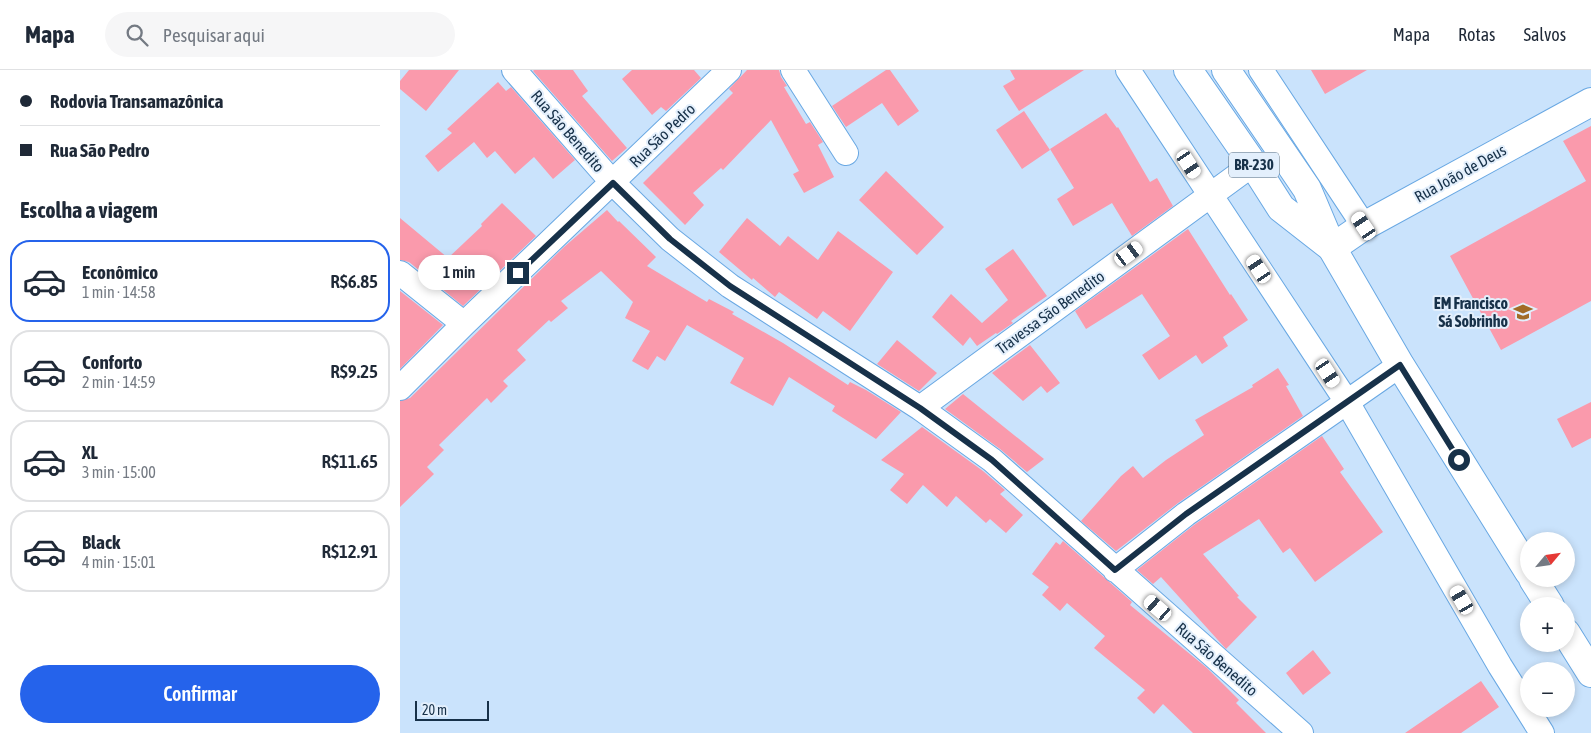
<!DOCTYPE html>
<html lang="pt">
<meta charset="utf-8">
<style>
body{margin:0;font-family:"Asap Condensed",sans-serif;background:#f6f6f7;color:#1f2937;height:100vh;display:flex;flex-direction:column;font-size:19px;white-space:nowrap}
*{box-sizing:border-box;margin:0}
p{font-size:16px;color:#747a83}
.icon{flex:none;width:28px;height:28px;fill:none;stroke:currentColor;stroke-width:2;stroke-linecap:round;stroke-linejoin:round}
.map{position:relative;flex:1;overflow:hidden}
.sheet{display:flex;flex-direction:column;background:#fff;width:400px}
.sheet>*{flex:none}
.hud{display:grid;align-content:center;height:110px;padding:0 20px;background:#fff}
.needle{width:32px;rotate:61deg}
.tools{position:absolute;left:1120px;top:462px;display:grid;gap:10px}
.tools a{display:grid;place-items:center;width:55px;height:55px;border-radius:50%;background:#fff;box-shadow:0 2px 8px #0003;font-size:25px}
.scale{position:absolute;left:15px;bottom:12px;width:74px;box-sizing:border-box;padding-left:5px;border:2px solid #173149;border-top:0;font-size:14px;line-height:18px;white-space:nowrap;color:#173149;-webkit-text-stroke:4px #e3effc;paint-order:stroke}
.end{position:absolute;width:22px;height:22px;margin:-11px;border:6px solid #173149;background:#fff;box-shadow:0 0 0 2px #fff}
.from{border-radius:50%}
.bubble{position:absolute;height:35px;border-radius:18px;background:#fff;box-shadow:0 2px 8px #0003;font-size:16px;font-weight:600;line-height:35px;text-align:center}
.car{position:absolute;width:15px;height:30px;margin:-15px -8px;border-radius:6px;box-shadow:0 0 4px 1px #0007;background:linear-gradient(#fff 24%,#345 0 40%,#fff 0 76%,#345 0 86%,#fff 0)}
.hud b{display:flex;align-items:center;gap:18px;height:48px;font-size:19px}
.hud b+b{border-top:1px solid #e0e1e3}
.hud i{width:12px;height:12px;background:#1f2937}
ul{padding:0;list-style:none}
li{display:flex;align-items:center;gap:15px;height:82px;margin:0 10px 8px;padding:0 10px;border:2px solid #e0e1e3;border-radius:20px}
li div{flex:1}
li b{display:block;font-size:19px}
li em{font-style:normal;font-weight:600}
li.active{border-color:#2563eb}
li>.icon{width:45px;height:45px;stroke-width:1.5}
h2{padding:0 20px;font-size:22px;line-height:60px}
.cta{display:flex;gap:10px;margin-top:auto;padding:10px 20px}
.cta a{flex:1;height:58px;border-radius:30px;background:#2563eb;color:#fff;font-size:20px;font-weight:600;line-height:58px;text-align:center}
header{display:flex;align-items:center;gap:30px;box-sizing:border-box;height:70px;padding:0 25px;background:#fff;border-bottom:1px solid #e0e1e3}
header strong{font-size:24px}
nav{display:flex;gap:28px;margin-inline-start:auto;font-size:18px}
.search{width:350px;height:45px;background:#f6f6f7;display:flex;align-items:center;gap:12px;box-sizing:border-box;padding:0 18px;border-radius:28px;color:#747a83;font-size:19px}
main{display:flex;flex:1;min-height:0}
.map>svg:first-child{display:block}
.building{fill:#fa9aac}
.lines{fill:none;stroke-linecap:round;stroke-linejoin:round}
.street-casing{stroke:#69a8e3;stroke-width:26}
.secondary-casing{stroke:#69a8e3;stroke-width:30}
.primary-casing{stroke:#69a8e3;stroke-width:30}
.street{stroke:#fff;stroke-width:24}
.secondary{stroke:#fff;stroke-width:28}
.primary{stroke:#fff;stroke-width:28}
.route{stroke:#173149;stroke-width:6}
.labels{text-anchor:middle;stroke-width:4;stroke-linejoin:round;paint-order:stroke}
.shield{fill:#e3effc;stroke:#546a7f;stroke-width:1}
.shield-label{font-size:15px;font-weight:bold;fill:#173149}
.street-label{font-size:16px;fill:#173149;stroke:#e3effc}
.poi-label{font-size:16px;font-weight:bold;fill:#173149;stroke:#e3effc;text-anchor:end}
</style>
<header>
<strong>Mapa</strong>
<div class="search"><svg class="icon" aria-label="search" viewBox="0 0 24 24"><circle cx="10" cy="10" r="6"/><path d="M15 15l6 6"/></svg>Pesquisar aqui</div>
<nav><a>Mapa</a><a>Rotas</a><a>Salvos</a></nav>
</header>
<main>
<section class="sheet">
<div class="hud">
<b><i class="from"></i>Rodovia Transamazônica</b>
<b><i></i>Rua São Pedro</b>
</div>
<h2>Escolha a viagem</h2>
<ul>
<li class="active"><svg class="icon" aria-label="car" viewBox="0 0 24 24"><path d="M5 17H2v-5l4-1 3-4h7l3 4 3 1v5h-3M9 17h6M6 11h13"/><circle cx="7" cy="17" r="2"/><circle cx="17" cy="17" r="2"/></svg><div><b>Econômico</b><p>1 min · 14:58</p></div><em>R$6.85</em></li>
<li><svg class="icon" aria-label="car" viewBox="0 0 24 24"><path d="M5 17H2v-5l4-1 3-4h7l3 4 3 1v5h-3M9 17h6M6 11h13"/><circle cx="7" cy="17" r="2"/><circle cx="17" cy="17" r="2"/></svg><div><b>Conforto</b><p>2 min · 14:59</p></div><em>R$9.25</em></li>
<li><svg class="icon" aria-label="car" viewBox="0 0 24 24"><path d="M5 17H2v-5l4-1 3-4h7l3 4 3 1v5h-3M9 17h6M6 11h13"/><circle cx="7" cy="17" r="2"/><circle cx="17" cy="17" r="2"/></svg><div><b>XL</b><p>3 min · 15:00</p></div><em>R$11.65</em></li>
<li><svg class="icon" aria-label="car" viewBox="0 0 24 24"><path d="M5 17H2v-5l4-1 3-4h7l3 4 3 1v5h-3M9 17h6M6 11h13"/><circle cx="7" cy="17" r="2"/><circle cx="17" cy="17" r="2"/></svg><div><b>Black</b><p>4 min · 15:01</p></div><em>R$12.91</em></li>
</ul>
<div class="cta"><a>Confirmar</a></div>
</section>
<div class="map">
<svg width="1191" height="663" viewBox="0 0 1191 663">
<rect width="100%" height="100%" fill="#cae3fc"/>
<path class="building" d="M9,0H59L26,41L0,19V11Z
M134,0H173L188,21L182,26L227,78L212,91L133,1Z
M232,0H294L301,8L266,41L261,37L252,45L222,9Z
M347,0H379L381,7L387,16L384,17L406,54L410,52L423,72L418,75L434,107L404,123L393,104L399,101L371,50L323,100L321,98L293,123L304,135L285,155L243,113L333,23L329,19Z
M486,0H490L519,41L498,56L482,33L446,57L432,36Z
M610,0H684L619,41L603,16L615,9Z
M911,0H967L925,24Z
M98,12L106,21L111,17L175,90L153,109L134,87L115,104L95,81L87,88L74,72L38,102L25,86L52,63L47,59Z
M624,41L650,80L622,99L596,60Z
M706,43L717,58L718,57L750,112L757,108L773,136L732,166L712,133L673,156L657,129L674,118L650,79Z
M1191,56V231L1101,280L1050,186L1186,111L1163,71Z
M486,101L544,157L517,185L459,130Z
M102,133L136,166L63,236L9,192L0,190V148L48,188L82,156L81,154Z
M207,140L218,152L219,151L256,187L247,196L307,232L309,229L334,242L332,244L383,273L448,315L450,312L466,320L501,342L476,369L432,341L435,336L389,307L373,336L330,313L344,288L287,255L265,291L257,286L248,300L232,291L250,261L225,248L233,232L201,201L161,231L168,238L151,252L149,250L117,280L126,290L103,311L108,316L91,333L87,328L39,375L44,380L27,397L34,404L0,437V331L10,328L164,177Z
M347,148L380,176L388,166L418,190L438,161L493,202L450,261L423,241L417,249L379,222L375,227L353,208L352,210L319,182Z
M788,159L830,225L831,224L848,250L823,267L828,276L802,294L796,285L759,310L742,285L770,266L742,224L686,259L675,241Z
M613,179L647,226L611,251L613,253L597,264L596,263L577,276L570,267L563,276L532,247L551,224L582,253L608,230L585,199Z
M0,221L43,255L0,299Z
M497,270L537,303L519,321L477,294Z
M630,275L660,313L647,323L641,316L623,331L592,303Z
M878,298L889,315L886,316L903,346L778,433L716,481L681,451L721,406L733,396L743,408L766,390L804,365L795,350L853,317L852,315Z
M563,324L644,389L627,402L600,379L545,339Z
M1191,332V368L1172,378L1157,349Z
M522,357L583,401L605,420L600,424L623,445L606,463L590,449L586,453L556,426L547,437L523,415L507,434L490,420L504,404L481,390Z
M922,366L944,399L940,402L983,462L915,512L890,478L883,483L859,449L803,484L839,526L837,527L857,547L826,579L761,507L753,514L737,500L794,455Z
M663,471L732,532L730,535L807,598L839,630L836,633L866,663H793L763,634L754,644L737,628L745,620L694,578L705,566L667,533L660,541L642,525L649,517L632,504L656,472L660,475Z
M913,580L931,603L903,625L886,603Z
M1081,611L1099,637L1061,663H1005Z"/>
<g class="lines">
<g class="street-casing">
<path id="street" d="M114,0L213,113L270,169L330,216L520,338L592,390L901,663
M393,0L446,83
M728,0L947,332L1000,295
M861,0L964,156
M0,203L64,254
M0,318L64,254L329,0
M520,338L853,94
M715,500L786,444L947,332L1100,596L1142,663"/>
</g>
<g class="secondary-casing">
<path id="secondary" d="M932,178L964,156L1191,32"/>
</g>
<g class="primary-casing">
<path id="primary" d="M788,0L853,94L881,138L931,177
M826,0L907,119L932,178L1000,295L1129,502
M1133,509L1150,536
M1166,563L1191,603"/>
</g>
<use href="#street" class="street"/>
<use href="#secondary" class="secondary"/>
<use href="#primary" class="primary"/>
</g>
<g class="lines">
<path class="route" d="M118,203L213,113L270,169L330,216L520,338L592,390L715,500L786,444L1000,295L1059,390"/>
</g>
<defs>
<g id="school-bare" transform="scale(1.5)"><path d="M0-5L7-2L0 1L-7-2ZM-4 1L0 2.5L4 1V4Q0 6-4 4Z" fill="#a26b26" stroke="#e3effc" stroke-width="2.5" paint-order="stroke"/></g>
</defs>
<g fill-rule="evenodd">
<use href="#school-bare" x="1123" y="242"/>
</g>
<g class="labels">
<rect class="shield" x="829" y="82.5" width="50" height="25" rx="4"/>
<g class="shield-label">
<text x="854" y="100">BR-230</text>
</g>
<g class="street-label">
<text transform="translate(168 61) rotate(49)" y="6">Rua São Benedito</text>
<text transform="translate(262 65) rotate(-44)" y="6">Rua São Pedro</text>
<text transform="translate(1060 103) rotate(-29)" y="6">Rua João de Deus</text>
<text transform="translate(650 242) rotate(-36)" y="6">Travessa São Benedito</text>
<text transform="translate(817 589) rotate(41)" y="6">Rua São Benedito</text>
</g>
<g class="poi-label">
<text x="1108" y="239">EM Francisco<tspan x="1108" dy="18">Sá Sobrinho</tspan></text>
</g>
</g>
</svg>
<div class="tools">
<a><svg class="needle" viewBox="-14 -14 28 28"><path d="M0-13l5 13h-10z" fill="#e53935"/><path d="M0 13l5-13h-10z" fill="#747a83"/></svg></a>
<a>+</a>
<a>−</a>
</div>
<div class="scale">20 m</div>
<i class="end from" style="left:1059px;top:390px"></i>
<i class="end" style="left:118px;top:203px"></i>
<div class="bubble" style="left:18px;top:185px;width:82px">1 min</div>
<i class="car" style="left:789px;top:94px;rotate:147deg"></i>
<i class="car" style="left:964px;top:156px;rotate:326deg"></i>
<i class="car" style="left:729px;top:184px;rotate:54deg"></i>
<i class="car" style="left:859px;top:199px;rotate:326deg"></i>
<i class="car" style="left:928px;top:303px;rotate:147deg"></i>
<i class="car" style="left:1062px;top:530px;rotate:330deg"></i>
<i class="car" style="left:758px;top:538px;rotate:311deg"></i>
</div>
</main>
